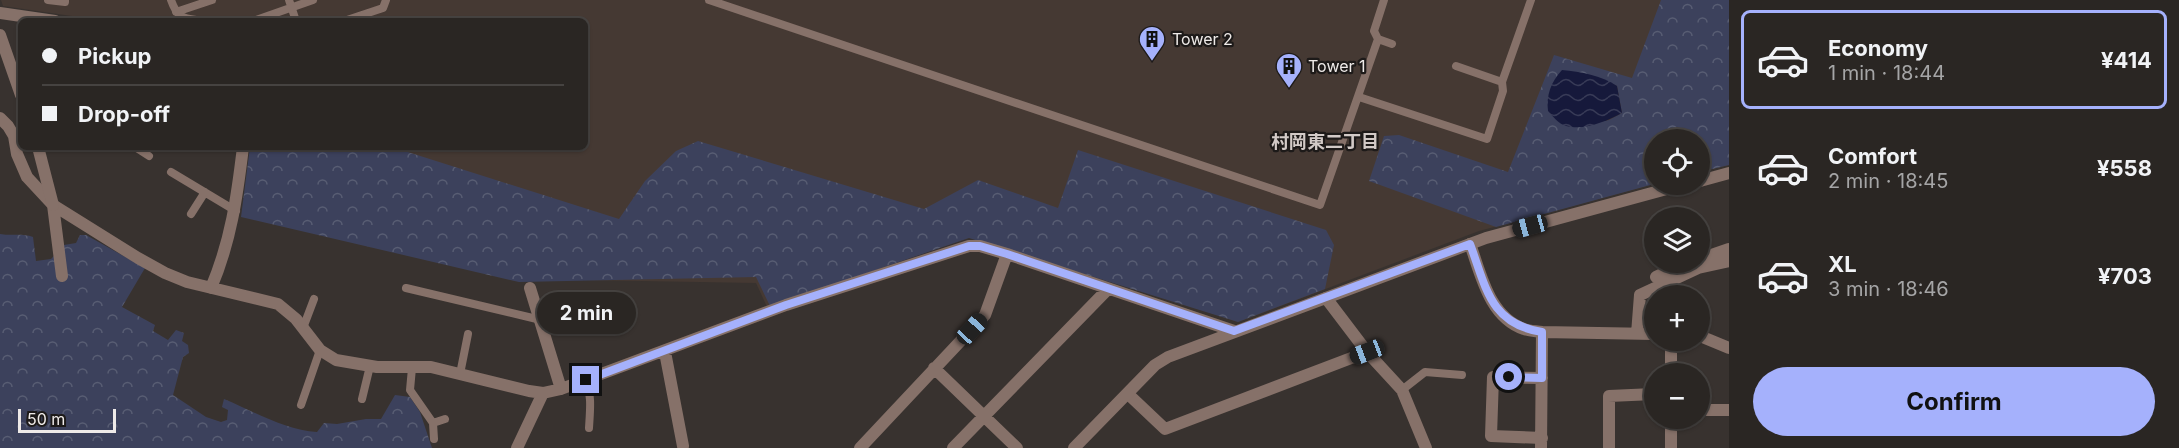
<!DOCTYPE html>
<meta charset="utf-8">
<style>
body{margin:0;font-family:Inter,"Noto Sans JP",sans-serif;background:#322e2b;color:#f1f3f6;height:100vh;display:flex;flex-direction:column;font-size:22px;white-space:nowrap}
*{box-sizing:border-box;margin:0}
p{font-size:20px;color:#a5a5a6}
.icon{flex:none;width:33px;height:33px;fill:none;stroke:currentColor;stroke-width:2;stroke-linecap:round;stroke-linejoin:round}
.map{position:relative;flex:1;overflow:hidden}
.details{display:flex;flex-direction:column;background:#2a2623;width:450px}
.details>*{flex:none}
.banner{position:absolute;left:18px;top:18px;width:570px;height:132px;border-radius:9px;box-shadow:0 2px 4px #0004,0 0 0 2px #464341;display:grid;align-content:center;height:132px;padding:0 24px;background:#2a2623}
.tools{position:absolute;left:1644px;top:129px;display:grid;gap:12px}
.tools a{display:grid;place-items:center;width:66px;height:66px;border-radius:50%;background:#2a2623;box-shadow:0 2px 4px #0004,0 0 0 2px #464341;font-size:30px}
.scale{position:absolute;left:18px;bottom:15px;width:98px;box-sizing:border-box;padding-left:6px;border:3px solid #eeeae8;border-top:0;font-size:16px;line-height:21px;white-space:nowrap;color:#eeeae8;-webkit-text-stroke:4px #1d1a19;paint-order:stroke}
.end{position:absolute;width:27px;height:27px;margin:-14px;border:8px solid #a5b1fc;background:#111;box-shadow:0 0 0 3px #111}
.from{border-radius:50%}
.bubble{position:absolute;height:42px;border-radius:21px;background:#2a2623;box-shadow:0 2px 4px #0004,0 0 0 2px #464341;font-size:20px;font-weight:700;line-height:42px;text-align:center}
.car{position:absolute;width:18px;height:36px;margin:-18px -9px;border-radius:8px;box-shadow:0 0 4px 2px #0007;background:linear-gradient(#222 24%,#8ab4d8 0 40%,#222 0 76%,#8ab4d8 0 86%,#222 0)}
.banner b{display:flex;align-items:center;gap:21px;height:57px;font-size:22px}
.banner b+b{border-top:2px solid #464341}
.banner i{width:15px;height:15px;background:#f1f3f6}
ul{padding:10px 0 0;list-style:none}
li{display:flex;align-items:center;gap:18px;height:99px;margin:0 12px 9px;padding:0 12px;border:3px solid transparent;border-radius:9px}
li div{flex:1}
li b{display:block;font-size:22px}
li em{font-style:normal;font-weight:700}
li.on{border-color:#a5b1fc}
li>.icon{width:54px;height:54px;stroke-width:1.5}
.primary-button{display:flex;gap:12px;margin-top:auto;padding:12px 24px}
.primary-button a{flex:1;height:69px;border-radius:36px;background:#a5b1fc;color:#111;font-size:24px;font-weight:700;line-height:69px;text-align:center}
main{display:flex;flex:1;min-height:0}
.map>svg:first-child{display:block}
.built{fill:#453933}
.forest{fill:url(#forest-crowns);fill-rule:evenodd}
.water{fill:url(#water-waves)}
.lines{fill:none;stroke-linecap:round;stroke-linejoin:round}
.service{stroke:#867169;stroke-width:8}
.minor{stroke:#867169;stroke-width:12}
.tertiary{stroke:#867169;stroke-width:12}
.route{stroke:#a5b1fc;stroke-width:8}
.labels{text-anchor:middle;stroke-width:4.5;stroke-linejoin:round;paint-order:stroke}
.poi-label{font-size:16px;fill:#eeeae8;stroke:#1d1a19;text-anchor:start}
.neighbourhood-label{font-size:18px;font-weight:bold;fill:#d2cac7;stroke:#1d1a19}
</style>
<main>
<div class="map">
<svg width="1729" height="448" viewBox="0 0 1729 448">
<defs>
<pattern id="forest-crowns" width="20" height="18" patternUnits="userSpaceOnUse" patternTransform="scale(1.5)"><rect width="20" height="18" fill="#3c415c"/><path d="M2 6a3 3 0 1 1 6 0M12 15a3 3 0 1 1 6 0" fill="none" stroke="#585d73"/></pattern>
<pattern id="water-waves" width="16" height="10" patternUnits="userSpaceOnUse" patternTransform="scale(1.5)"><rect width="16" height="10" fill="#16193b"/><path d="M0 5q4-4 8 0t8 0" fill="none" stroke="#383b57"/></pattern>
</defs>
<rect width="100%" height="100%" fill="#38322f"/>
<path class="built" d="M1,0H1729V165L1700,172V140H1654V184L1479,231L1238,322L970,234L768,309L756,283L524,279L254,147H585V21H106L3,6Z"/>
<path class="forest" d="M1661,0H1729V165L1700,172V140H1654V184L1496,227L1369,181L1384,136L1399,135L1508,172L1554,55L1632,78ZM1562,71C1583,72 1599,78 1617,86L1622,113L1609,120L1574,127Z
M698,141L924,209L978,180L1058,208L1078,150L1326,230L1334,245L1325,289L1238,322L969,238L770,306L756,277L519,282L241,217L250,147H392L619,219L645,181L676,151Z
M0,234C11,236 23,233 33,237L36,261L51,259L64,245L76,243L80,235H86L145,268L122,307L155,325L153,331L168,340L176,330L184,333L182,341L188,345L189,353L183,357L173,395L206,417L221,422L227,420L228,410L222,407L224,399C253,411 285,430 317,432L324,423L337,424L366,419H381L395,395L410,397L420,412L432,448H0Z"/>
<path class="water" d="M1562,70C1581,72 1601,75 1617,86L1622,113C1607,121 1584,131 1566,126C1559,124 1553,117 1548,111C1546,95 1551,82 1562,70Z"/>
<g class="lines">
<path class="service" d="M48,0L65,2V0
M171,0C178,20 184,18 203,21
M289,0L296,21
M709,0L1320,205L1378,39
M1384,0L1374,31L1378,39L1392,44
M176,12L212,0
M253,21L313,0
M344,21L383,8L386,0
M1456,66L1502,82
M1359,97L1487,139L1503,91L1502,82L1531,0
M135,147L149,156
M171,172L236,211
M191,214L205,192
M406,288L541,320
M303,328L314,299
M412,368L410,390L433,423L434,439
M460,374L468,334
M586,380C592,396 590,410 589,428
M1402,390L1425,372L1462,375
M362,399L370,366
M301,405L320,350
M433,423L445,419"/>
<path class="minor" d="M0,13L55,21
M0,118L8,126L14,136L17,154L27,177L53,205L138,258L165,273L187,282L278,304L296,319L320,350L336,360L377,367H431L529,391L543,393L561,389L786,305L969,246H980L1007,254L1234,331
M53,205L62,276
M1470,244C1481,274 1489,317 1524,329C1529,331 1536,331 1542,332L1654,334
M1700,259L1729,249
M1656,277L1687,262
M211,288C231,241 237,197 243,147
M530,288L561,389
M1326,298L1367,352L1402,390L1426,448
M1637,334L1640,295L1698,268L1729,261
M1700,336L1729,348
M665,352L683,446
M934,368L1017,448
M1671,374V340
M1128,394L1165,429L1367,352
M1700,410H1729
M1542,438L1491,436L1493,377L1542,378
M517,448L543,393
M860,448L985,315L1007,254
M953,448L1108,289
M1541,448L1542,332
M1609,448V396L1654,394
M1671,448V418"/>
<path class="tertiary" d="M0,35L21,95
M38,147L53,205
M1700,181L1729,173
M1074,448L1155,365L1168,357L1486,238L1685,184"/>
</g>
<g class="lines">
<path class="route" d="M586,380L786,305L969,246H980L1007,254L1234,331L1470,244C1486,287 1490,324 1542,332V378L1509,377"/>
</g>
<defs>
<g id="building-pin" transform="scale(1.35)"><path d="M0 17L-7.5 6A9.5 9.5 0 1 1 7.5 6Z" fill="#a5b1fc" stroke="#1d1a19"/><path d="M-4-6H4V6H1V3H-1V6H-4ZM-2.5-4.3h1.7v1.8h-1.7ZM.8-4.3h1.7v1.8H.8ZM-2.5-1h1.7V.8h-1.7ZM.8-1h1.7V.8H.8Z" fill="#111"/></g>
</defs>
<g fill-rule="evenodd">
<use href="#building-pin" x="1152" y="39"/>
<use href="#building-pin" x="1289" y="66"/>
</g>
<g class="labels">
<g class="poi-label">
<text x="1172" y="45">Tower 2</text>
<text x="1308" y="72">Tower 1</text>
</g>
<g class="neighbourhood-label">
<text x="1325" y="148">村岡東二丁目</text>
</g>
</g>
</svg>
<div class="tools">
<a><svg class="icon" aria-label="locate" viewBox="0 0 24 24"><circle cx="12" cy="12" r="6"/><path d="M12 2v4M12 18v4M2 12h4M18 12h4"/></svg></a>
<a><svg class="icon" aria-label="layers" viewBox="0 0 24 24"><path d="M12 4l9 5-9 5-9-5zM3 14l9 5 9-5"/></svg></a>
<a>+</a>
<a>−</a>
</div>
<div class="scale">50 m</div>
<i class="end from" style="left:1509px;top:377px"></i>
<i class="end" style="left:586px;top:380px"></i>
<div class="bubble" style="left:537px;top:292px;width:99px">2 min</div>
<i class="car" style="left:1530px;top:226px;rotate:255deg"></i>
<i class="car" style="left:972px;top:329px;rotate:43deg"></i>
<i class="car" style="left:1367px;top:352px;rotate:249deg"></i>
<div class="banner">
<b><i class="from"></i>Pickup</b>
<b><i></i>Drop-off</b>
</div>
</div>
<section class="details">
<ul>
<li class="on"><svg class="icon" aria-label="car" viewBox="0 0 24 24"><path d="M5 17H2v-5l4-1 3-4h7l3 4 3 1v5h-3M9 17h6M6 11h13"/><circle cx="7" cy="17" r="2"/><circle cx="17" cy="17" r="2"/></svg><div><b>Economy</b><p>1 min · 18:44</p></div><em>¥414</em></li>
<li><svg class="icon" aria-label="car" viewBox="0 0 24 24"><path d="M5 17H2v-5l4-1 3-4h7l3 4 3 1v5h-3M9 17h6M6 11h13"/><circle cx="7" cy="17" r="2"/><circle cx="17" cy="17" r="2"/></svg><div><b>Comfort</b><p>2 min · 18:45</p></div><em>¥558</em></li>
<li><svg class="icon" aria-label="car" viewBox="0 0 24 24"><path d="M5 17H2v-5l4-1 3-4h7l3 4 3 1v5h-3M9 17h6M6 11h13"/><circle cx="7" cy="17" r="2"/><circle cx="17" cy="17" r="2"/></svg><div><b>XL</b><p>3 min · 18:46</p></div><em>¥703</em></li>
</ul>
<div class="primary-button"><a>Confirm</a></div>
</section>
</main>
